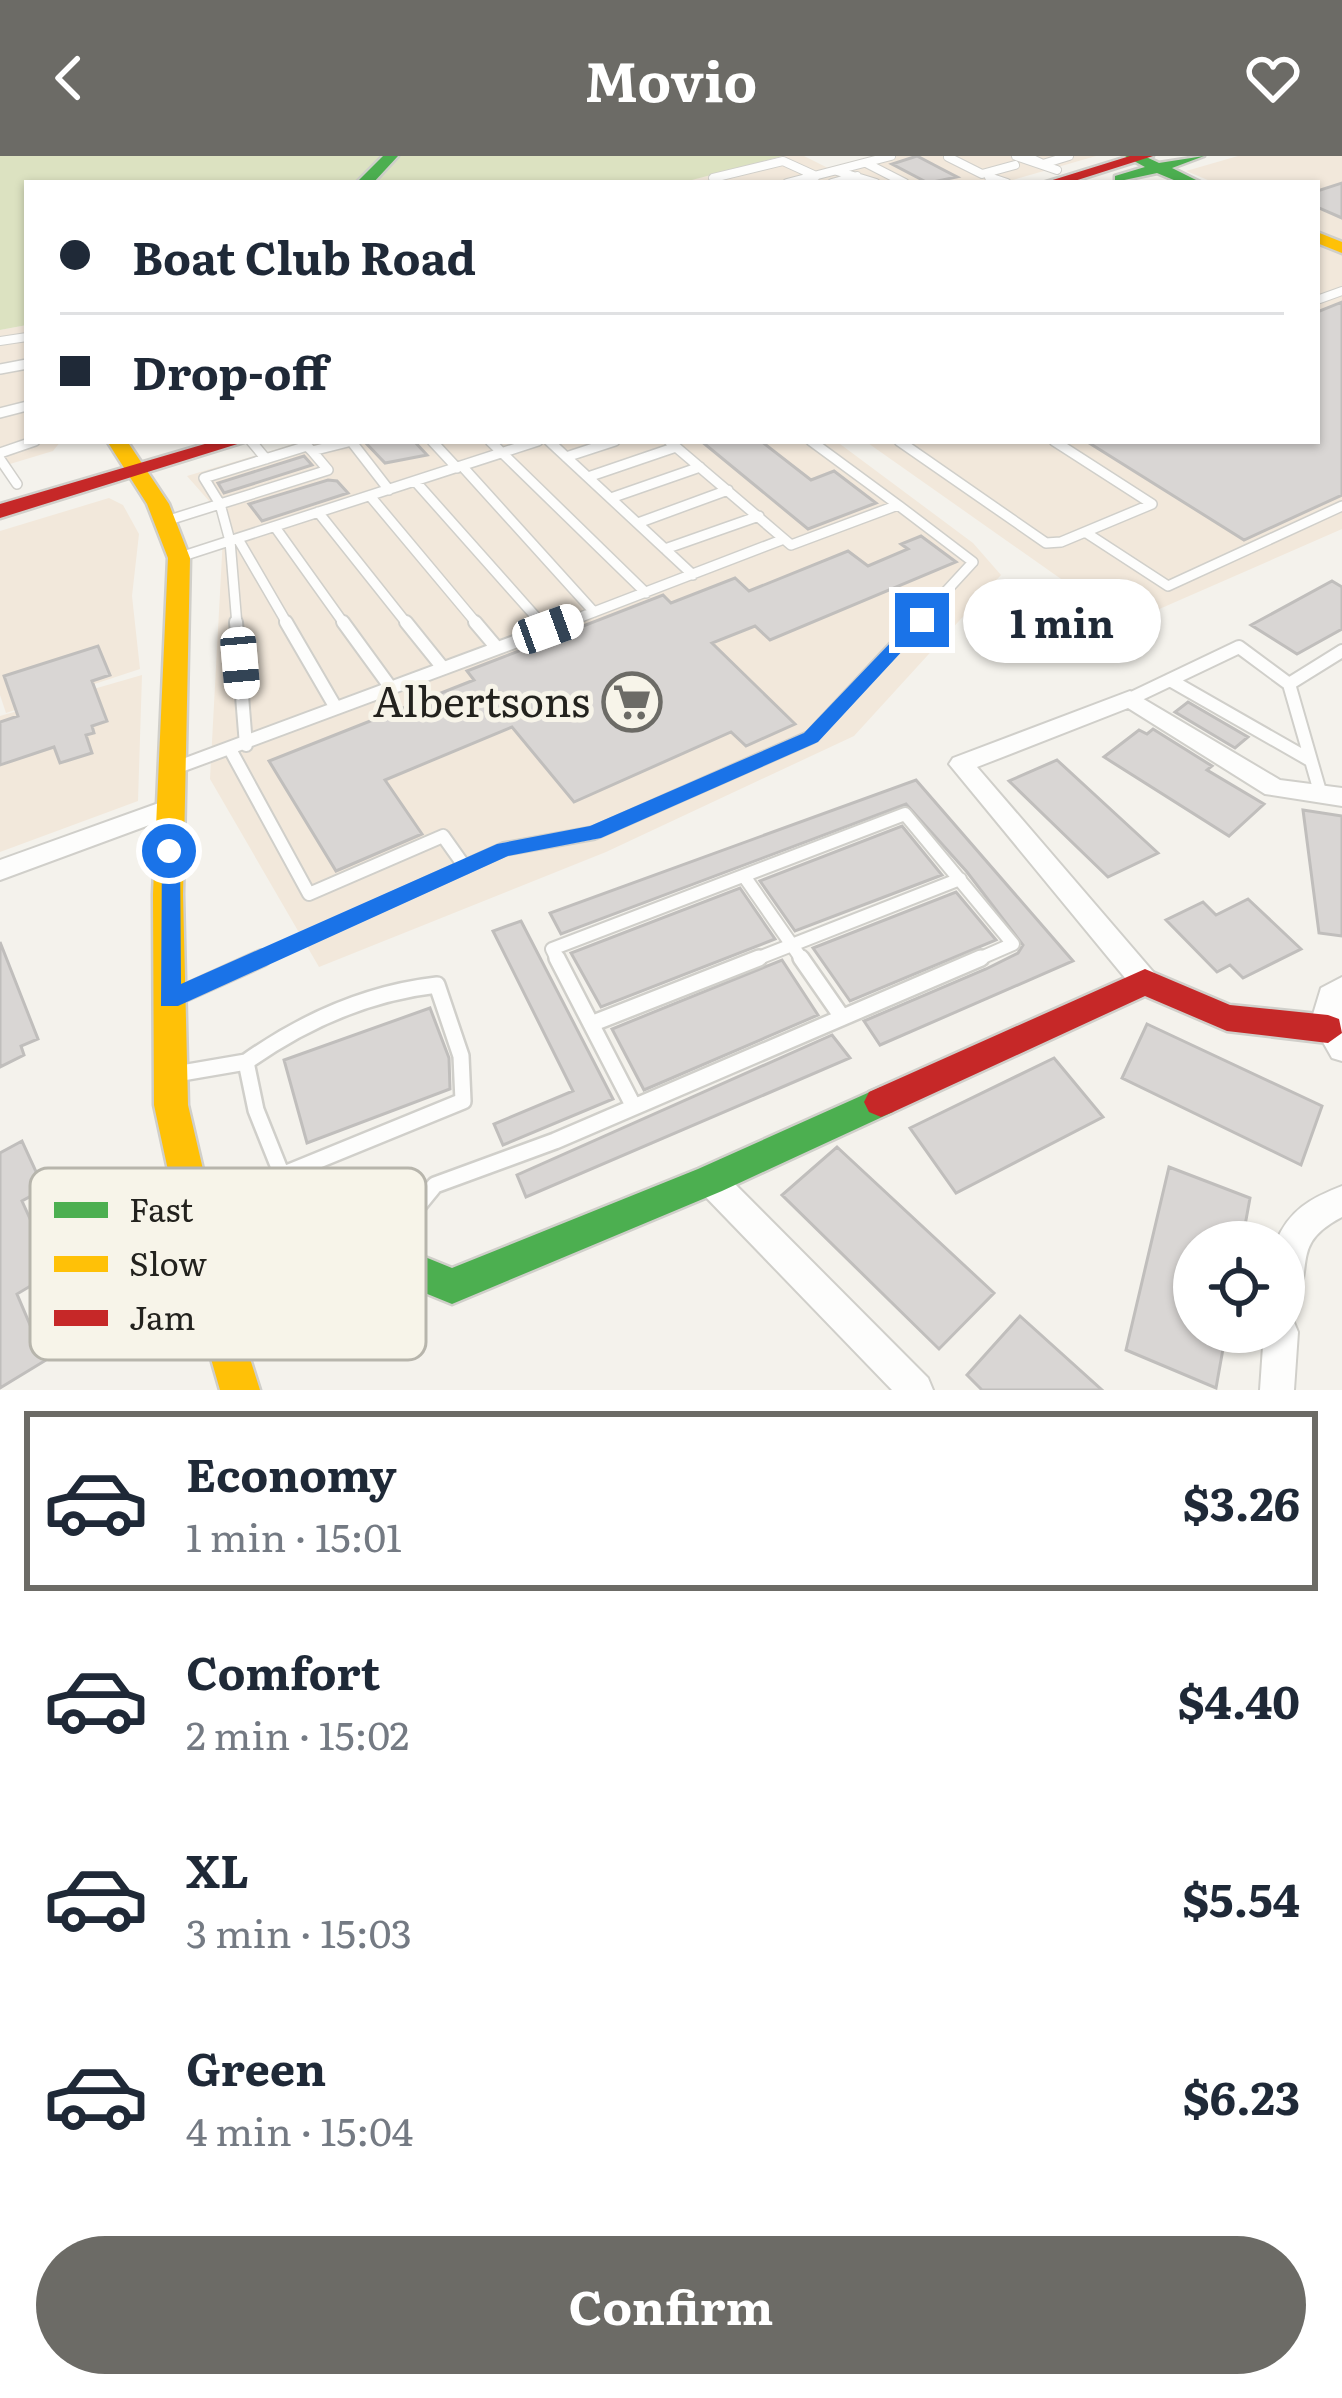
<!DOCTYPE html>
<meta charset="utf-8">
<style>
body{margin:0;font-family:Literata,serif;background:#f2f2f3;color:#1f2937;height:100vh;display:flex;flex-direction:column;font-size:45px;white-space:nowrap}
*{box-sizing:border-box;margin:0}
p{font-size:39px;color:#747a83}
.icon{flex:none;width:66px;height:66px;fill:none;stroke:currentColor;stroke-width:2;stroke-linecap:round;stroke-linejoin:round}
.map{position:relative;height:1234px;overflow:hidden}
.sheet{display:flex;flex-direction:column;background:#fff;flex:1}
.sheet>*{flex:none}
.banner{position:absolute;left:24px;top:24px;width:1296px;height:264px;border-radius:0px;box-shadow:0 3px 9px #0004;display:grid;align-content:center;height:264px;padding:0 36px;background:#fff}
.fabs{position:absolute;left:1173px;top:1065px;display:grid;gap:24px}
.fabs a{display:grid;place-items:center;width:132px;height:132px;border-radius:50%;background:#fff;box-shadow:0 3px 9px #0004;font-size:60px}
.end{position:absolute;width:54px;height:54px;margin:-27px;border:15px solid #1a73e8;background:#fff;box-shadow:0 0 0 6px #fff}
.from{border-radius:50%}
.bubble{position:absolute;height:84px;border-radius:42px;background:#fff;box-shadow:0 3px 9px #0004;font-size:39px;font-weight:700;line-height:84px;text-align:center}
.car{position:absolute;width:36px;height:72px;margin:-36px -18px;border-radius:15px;box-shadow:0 0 9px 3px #0007;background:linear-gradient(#fff 24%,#345 0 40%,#fff 0 76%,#345 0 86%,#fff 0)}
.banner b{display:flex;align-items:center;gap:42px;height:114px;font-size:45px}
.banner b+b{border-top:3px solid #e0e1e3}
.banner i{width:30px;height:30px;background:#1f2937}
ul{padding:21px 0 0;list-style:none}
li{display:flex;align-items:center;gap:36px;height:180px;margin:0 24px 18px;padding:0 12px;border:6px solid transparent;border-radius:0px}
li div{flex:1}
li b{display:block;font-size:45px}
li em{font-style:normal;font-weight:700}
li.on{border-color:#6c6b66}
li>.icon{width:108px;height:108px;stroke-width:1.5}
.cta{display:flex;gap:24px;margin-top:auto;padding:24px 36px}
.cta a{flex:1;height:138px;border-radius:72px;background:#6c6b66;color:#fff;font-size:48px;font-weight:700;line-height:138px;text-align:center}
header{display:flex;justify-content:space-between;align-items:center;height:156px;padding:0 36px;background:#6c6b66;color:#fff;font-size:54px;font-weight:700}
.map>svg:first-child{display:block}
.commercial{fill:#f2e8db}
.green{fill:#dce2c1}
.building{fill:#d9d6d4;stroke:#c0bebc;stroke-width:3}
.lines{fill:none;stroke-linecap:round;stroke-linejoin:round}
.lane-far3-casing{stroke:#d0cfca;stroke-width:10}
.lane-far2-casing{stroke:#d0cfca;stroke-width:12}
.lane-far1-casing{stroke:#d0cfca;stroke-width:16}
.lane-casing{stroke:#d0cfca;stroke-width:20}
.street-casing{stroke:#d0cfca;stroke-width:4}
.fast-casing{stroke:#d0cfca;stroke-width:5}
.slow-casing{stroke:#d0cfca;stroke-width:5}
.jam-casing{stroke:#d0cfca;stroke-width:5}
.lane-far3{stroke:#fdfdfc;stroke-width:8}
.lane-far2{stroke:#fdfdfc;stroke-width:9}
.lane-far1{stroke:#fdfdfc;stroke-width:12}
.lane{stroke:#fdfdfc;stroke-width:15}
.street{fill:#fdfdfc;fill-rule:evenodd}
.fast{fill:#4caf50;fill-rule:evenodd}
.slow{fill:#ffc107;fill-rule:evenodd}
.jam{fill:#c62828;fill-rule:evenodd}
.route{fill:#1a73e8}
.labels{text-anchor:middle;stroke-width:10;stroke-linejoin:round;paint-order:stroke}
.poi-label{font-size:42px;fill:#23221e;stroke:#f7f4e9;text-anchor:end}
.key{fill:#f7f4e9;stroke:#b7b5ac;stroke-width:3}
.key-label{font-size:33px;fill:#23221e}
</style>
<header><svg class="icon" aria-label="back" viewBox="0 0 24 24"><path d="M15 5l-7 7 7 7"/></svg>Movio<svg class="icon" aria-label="heart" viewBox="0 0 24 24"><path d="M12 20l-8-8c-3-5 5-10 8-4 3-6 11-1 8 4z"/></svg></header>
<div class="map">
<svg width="1342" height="1234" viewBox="0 0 1342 1234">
<rect width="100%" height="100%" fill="#f4f2ec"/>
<path class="commercial" d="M783,0H804L830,13L880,0H1096L1002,27L690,24Z
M1238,0H1342V373L1125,468L865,285H1317V27H1215L1186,15Z
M27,169V285H61L53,295L0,311V174Z
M304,285H836L973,387L1001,419L854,580L606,696L319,811L210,623L224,362L187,320Z
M109,342L123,349L139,378L132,440L140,513L6,557L0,539V375Z
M142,519L138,645L0,696V560Z"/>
<path class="green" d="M0,0H783L692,24L695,27H27V169L0,174Z"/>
<path class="building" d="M917,0L938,11L957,21L928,27L892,8Z
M1342,27V62L1317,51V35Z
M1342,146V339L1244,384L1086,285H1317V156Z
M364,285H414L427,299L385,307Z
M701,285H761L811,324L834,315L876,347L808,373Z
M304,300L312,309L224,337L218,327Z
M328,324L337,325L348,337L262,365L249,348Z
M921,380L956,406L770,484L755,470L712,487L795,568L746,590L731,576L574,646L512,571L385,624L422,678L336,715L269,605L474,524L467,515L663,439L671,447L735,422L749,435L848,395L868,410L908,393L901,388Z
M1332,425L1342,431V473L1297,498L1251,469Z
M98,490L110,519L92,525L107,565L92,570L94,577L86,579L92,597L60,607L54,591L0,609V566L18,560L4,520Z
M1188,546L1248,581L1235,592L1175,556Z
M1153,573L1212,610L1207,614L1264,648L1229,680L1104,601L1139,574L1147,578Z
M1057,604L1158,697L1108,721L1009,625Z
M916,624L1073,805L880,889L864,865L986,813L1018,797L1023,789L967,716L906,648L561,778L550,757Z
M1303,654L1342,660V780L1319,777Z
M902,670L942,719L795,775L760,725Z
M740,732L775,783L601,851L571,797Z
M956,736L996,784L850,845L813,792Z
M1248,743L1301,793L1243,822L1230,809L1217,816L1166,764L1203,746L1216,759Z
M521,765L613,943L503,989L494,968L573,935L493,775Z
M0,786L38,883L21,890L24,899L0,911Z
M782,804L818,859L644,934L612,873Z
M430,852L449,902L450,933L307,987L284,904Z
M1147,868L1322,950L1301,1009L1122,922Z
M832,879L850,902L526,1041L517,1019Z
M1054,902L1103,961L956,1037L910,972Z
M22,985L44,1033L22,1045L54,1116L17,1138L39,1190L50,1183L56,1198L0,1232V997Z
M837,991L994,1137L939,1193L782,1039Z
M1169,1011L1250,1042L1242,1086H1194V1176H1226L1216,1232L1126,1194Z
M1020,1160L1102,1234H982L967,1219Z"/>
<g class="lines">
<g class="lane-far3-casing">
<path id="lane-far3" d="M1016,0L1057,14
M1026,0L1043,8L1069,0
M948,1L982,18L1015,9
M866,7L905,27
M837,15L876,27
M989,21L1007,27
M717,27L713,22L783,5L816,20
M787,27L891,0
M832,27L857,20
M1317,144L1342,135
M0,185L27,181"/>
</g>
<g class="lane-far2-casing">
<path id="lane-far2" d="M0,213L27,208
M0,257L27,250
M251,285L266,303
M351,285L389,334
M432,285L457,312
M490,285L646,437
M549,285L693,419
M899,285L1046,387L1061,386L1152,348L1054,285
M0,297L35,285
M566,301L615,285
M0,303L17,328
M462,310L594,456
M588,321L676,291
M415,325L543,469
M370,340L478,469
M611,342L700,311
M898,349L973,406L915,469
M318,356L408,469
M166,365L220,348L204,322L307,290L312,295
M638,367L728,334
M275,371L345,469
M1085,376L1168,430L1342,350
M238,383L288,469
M784,383L791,389L898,349L811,285
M665,393L759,360
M180,401L538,285
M237,469L230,385L220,348L328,314L312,295L348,286
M560,469L784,383L669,285"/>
</g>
<g class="lane-far1-casing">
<path id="lane-far1" d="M236,466L246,589
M286,466L336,552
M343,466L391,532
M406,466L443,512
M475,466L497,492
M541,466L547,473
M1170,524L1310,604
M1289,528L1342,495
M1130,543L1239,491L1289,528L1321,639
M231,595L309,738L443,680L465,711
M178,611L568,466
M744,720L803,805
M256,805L504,693L594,677L811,581L918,466
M558,805L552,793L905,658L1013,788L974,805
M751,805L960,723"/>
</g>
<g class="lane-casing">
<path id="lane" d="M557,802L634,951
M801,802L842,861
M437,829L461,900L463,945L282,1019L256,954L246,906C304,865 366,837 437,829Z
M178,840L262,802
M591,868L759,802
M176,918L246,906
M200,1048L282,1019
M392,1097L413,1056L435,1029L555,985L981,802"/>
</g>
<g class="street-casing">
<path id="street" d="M1130,535L1280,624L1342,632V650L1265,638L1128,552L977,611L1155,818L1159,826L1155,834L1145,837L1135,834L949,608L953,602Z
M170,643L179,646L182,652L179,658L0,724V704Z
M1342,821V905L1332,902L1311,865L1321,832Z
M710,1010L721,1014L928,1222L933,1234H892L699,1034L694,1024L699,1014Z
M1342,1030V1061C1292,1087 1313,1107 1296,1149L1284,1153V1086H1276C1289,1054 1311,1042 1342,1030Z
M1284,1160L1293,1164L1298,1176L1294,1234H1260L1264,1176H1284Z"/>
</g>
<g class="fast-casing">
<path id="fast" d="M383,0H398L373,27H356Z
M1125,0H1144L1159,7L1204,0L1172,12L1202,27H1181L1157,17L1115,26V20L1145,11Z
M881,931L893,936L898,946L893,956L722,1035L452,1148L388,1122L220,1187L207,1181L201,1168L207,1155L388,1086L452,1112L698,1013Z"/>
</g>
<g class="slow-casing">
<path id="slow" d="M1317,76L1342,86V97L1317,87Z
M107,285H127L169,348L190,402L183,738L188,949L239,1168L260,1234H220L201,1168L154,949L153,738L168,402L147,348Z"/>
</g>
<g class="jam-casing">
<path id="jam" d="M1130,0H1153L1068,27H1043Z
M215,285H247L0,362V348Z
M1145,813L1230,849L1328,859L1339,863L1342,877L1328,887L1227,875L1145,840L893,956L881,961L869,956L864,946L869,936Z"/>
</g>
<use href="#lane-far3" class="lane-far3"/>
<use href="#lane-far2" class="lane-far2"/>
<use href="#lane-far1" class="lane-far1"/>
<use href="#lane" class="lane"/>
<use href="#street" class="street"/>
<use href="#fast" class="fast"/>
<use href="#slow" class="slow"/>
<use href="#jam" class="jam"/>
</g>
<path class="route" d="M916,460L931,464L818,586L601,682L508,700L178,850H161L162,690H176L180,695L181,828L497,688L590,670L804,577Z"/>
<defs>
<g id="supermarket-ring" transform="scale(3)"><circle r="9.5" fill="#f7f4e9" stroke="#6c6b66" stroke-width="1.5"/><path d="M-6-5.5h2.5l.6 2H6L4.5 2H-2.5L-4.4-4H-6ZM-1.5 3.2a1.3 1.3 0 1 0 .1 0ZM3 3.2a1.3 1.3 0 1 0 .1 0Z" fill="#6c6b66"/></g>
</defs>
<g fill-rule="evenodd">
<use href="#supermarket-ring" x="632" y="546"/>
</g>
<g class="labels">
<g class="poi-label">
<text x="590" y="561">Albertsons</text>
</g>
</g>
<rect x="30" y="1012" width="396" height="192" rx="18" class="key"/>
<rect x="54" y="1046" width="54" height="16" fill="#4caf50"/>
<rect x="54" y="1100" width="54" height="16" fill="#ffc107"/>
<rect x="54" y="1154" width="54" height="16" fill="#c62828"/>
<g class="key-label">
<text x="129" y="1066">Fast</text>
<text x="129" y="1120">Slow</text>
<text x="129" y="1174">Jam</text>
</g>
</svg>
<div class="fabs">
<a><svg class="icon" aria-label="locate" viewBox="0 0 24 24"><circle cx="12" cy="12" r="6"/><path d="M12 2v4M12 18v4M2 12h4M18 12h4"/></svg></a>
</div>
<i class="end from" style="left:169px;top:695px"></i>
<i class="end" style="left:922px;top:464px"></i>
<div class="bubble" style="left:963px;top:423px;width:198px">1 min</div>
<i class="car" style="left:548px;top:473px;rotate:70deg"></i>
<i class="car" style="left:240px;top:507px;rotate:175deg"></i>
<div class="banner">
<b><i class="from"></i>Boat Club Road</b>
<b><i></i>Drop-off</b>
</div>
</div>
<section class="sheet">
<ul>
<li class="on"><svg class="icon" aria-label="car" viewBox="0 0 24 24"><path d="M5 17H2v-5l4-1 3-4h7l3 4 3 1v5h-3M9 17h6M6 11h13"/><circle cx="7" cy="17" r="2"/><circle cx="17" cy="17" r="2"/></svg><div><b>Economy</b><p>1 min · 15:01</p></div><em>$3.26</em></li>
<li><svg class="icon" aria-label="car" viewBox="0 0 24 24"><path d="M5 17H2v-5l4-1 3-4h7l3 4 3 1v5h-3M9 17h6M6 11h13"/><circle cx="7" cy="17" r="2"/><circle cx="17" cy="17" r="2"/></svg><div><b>Comfort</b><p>2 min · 15:02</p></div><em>$4.40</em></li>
<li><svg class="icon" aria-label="car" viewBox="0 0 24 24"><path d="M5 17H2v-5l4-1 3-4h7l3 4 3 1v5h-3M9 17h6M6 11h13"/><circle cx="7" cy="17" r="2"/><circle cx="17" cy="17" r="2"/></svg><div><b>XL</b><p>3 min · 15:03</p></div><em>$5.54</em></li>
<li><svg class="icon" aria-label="car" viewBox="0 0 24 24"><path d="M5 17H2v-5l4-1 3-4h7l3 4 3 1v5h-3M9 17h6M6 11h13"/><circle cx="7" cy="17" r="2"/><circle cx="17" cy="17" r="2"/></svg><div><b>Green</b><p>4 min · 15:04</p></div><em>$6.23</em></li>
</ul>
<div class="cta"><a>Confirm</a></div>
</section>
